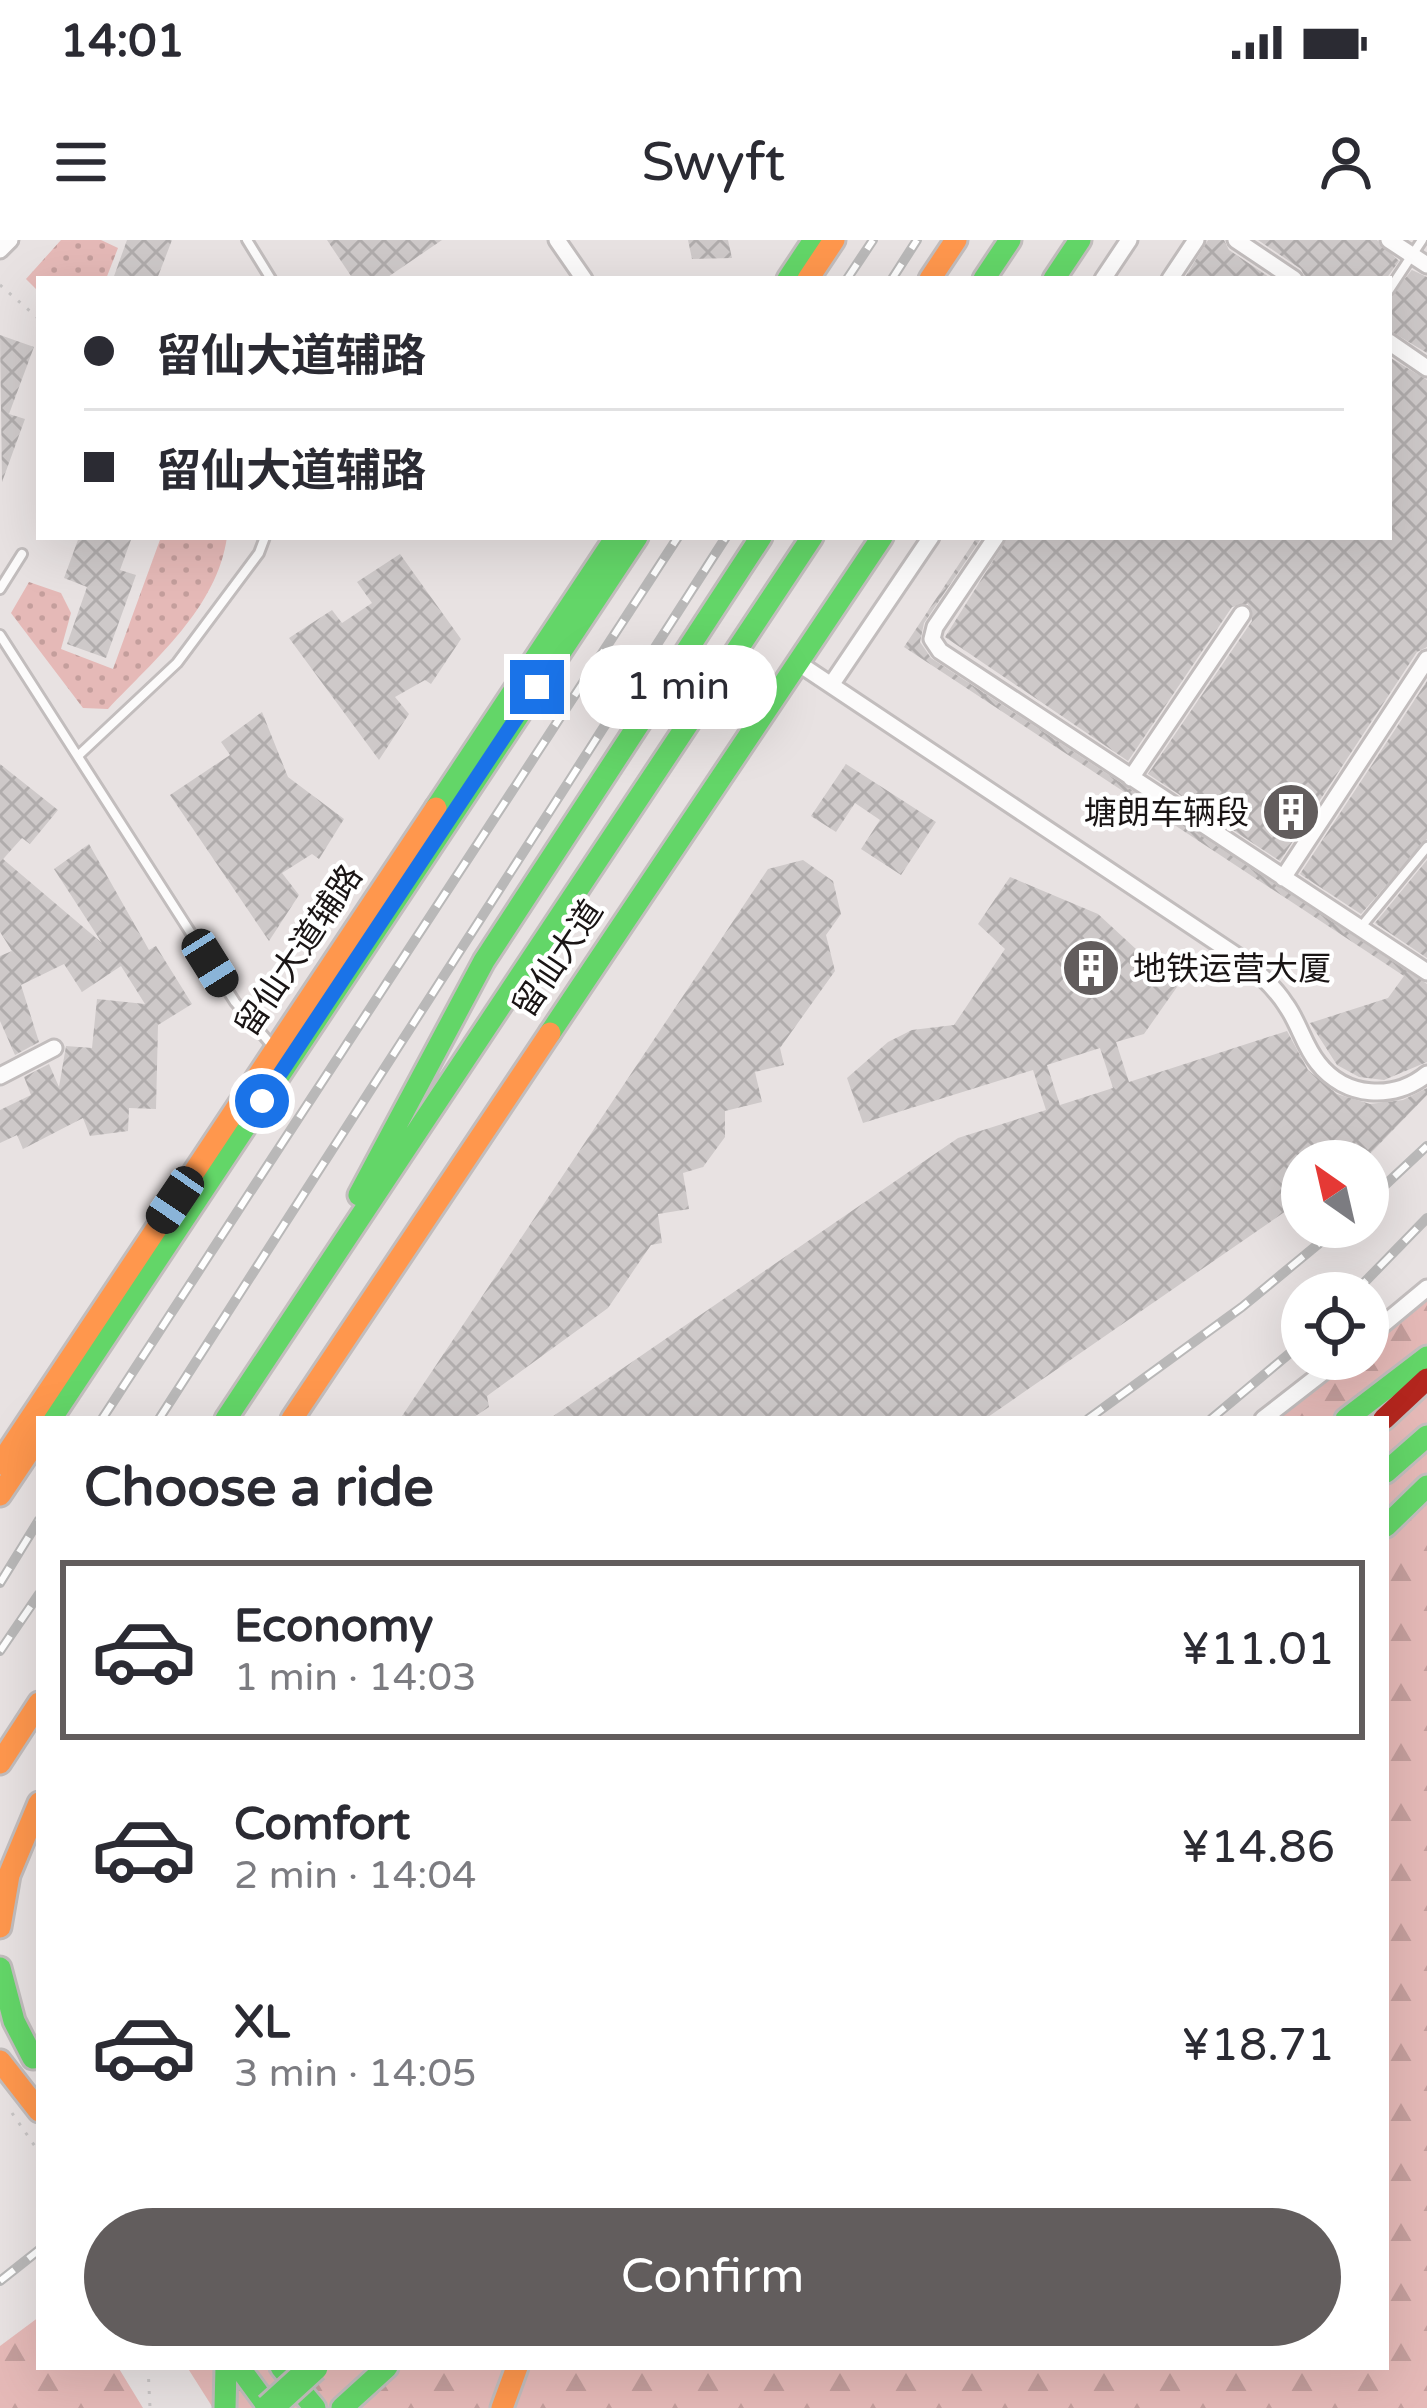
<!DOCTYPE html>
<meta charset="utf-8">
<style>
body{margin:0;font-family:"Varela Round","Noto Sans SC",sans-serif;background:#f7f7f7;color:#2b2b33;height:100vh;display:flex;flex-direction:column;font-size:45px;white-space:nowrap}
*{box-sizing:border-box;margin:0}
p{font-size:39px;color:#7c7c81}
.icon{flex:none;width:66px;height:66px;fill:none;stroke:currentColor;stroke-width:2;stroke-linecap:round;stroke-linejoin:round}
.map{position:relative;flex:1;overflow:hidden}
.drawer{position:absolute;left:36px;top:1176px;width:1353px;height:954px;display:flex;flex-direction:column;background:#fff;border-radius:0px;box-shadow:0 12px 48px #0002}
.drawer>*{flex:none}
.guide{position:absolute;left:36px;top:36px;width:1356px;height:264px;border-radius:0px;box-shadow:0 12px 48px #0002;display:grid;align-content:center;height:264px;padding:0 48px;background:#fff}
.needle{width:78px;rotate:326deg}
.buttons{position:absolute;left:1281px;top:900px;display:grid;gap:24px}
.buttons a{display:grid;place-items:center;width:108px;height:108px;border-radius:50%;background:#fff;box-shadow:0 12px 48px #0002;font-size:60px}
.end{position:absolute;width:54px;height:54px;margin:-27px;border:15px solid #1a73e8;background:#fff;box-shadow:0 0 0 6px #fff}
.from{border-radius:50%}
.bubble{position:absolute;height:84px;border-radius:42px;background:#fff;box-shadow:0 12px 48px #0002;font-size:39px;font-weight:600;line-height:84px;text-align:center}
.car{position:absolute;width:36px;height:72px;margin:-36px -18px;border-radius:15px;box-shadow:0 0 9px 3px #0007;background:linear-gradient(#222 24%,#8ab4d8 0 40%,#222 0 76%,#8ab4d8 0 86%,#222 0)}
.guide b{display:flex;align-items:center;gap:42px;height:114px;font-size:45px}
.guide b+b{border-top:3px solid #e1e1e2}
.guide i{width:30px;height:30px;background:#2b2b33}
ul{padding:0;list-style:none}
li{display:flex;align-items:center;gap:36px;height:180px;margin:0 24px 18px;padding:0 24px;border:6px solid transparent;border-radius:0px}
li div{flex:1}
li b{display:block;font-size:45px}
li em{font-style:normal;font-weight:600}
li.current{border-color:#625d5d}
li>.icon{width:108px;height:108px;stroke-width:1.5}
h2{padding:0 48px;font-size:54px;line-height:144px}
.primary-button{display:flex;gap:24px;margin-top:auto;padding:24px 48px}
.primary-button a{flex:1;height:138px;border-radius:72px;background:#625d5d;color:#fff;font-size:48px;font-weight:600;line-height:138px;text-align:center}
.status{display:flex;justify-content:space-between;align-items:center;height:84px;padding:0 60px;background:#fff;direction:ltr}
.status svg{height:33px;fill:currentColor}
header{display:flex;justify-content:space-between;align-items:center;height:156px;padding:0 48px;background:#fff;font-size:54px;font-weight:600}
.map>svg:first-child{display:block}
.grass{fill:url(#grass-dots)}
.forest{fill:url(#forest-firs)}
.building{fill:url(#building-cross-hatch);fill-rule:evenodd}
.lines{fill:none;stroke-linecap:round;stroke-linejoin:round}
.lane-casing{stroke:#c2bdbd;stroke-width:14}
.street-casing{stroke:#c2bdbd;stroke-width:21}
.fast-casing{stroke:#c2bdbd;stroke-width:27}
.slow-casing{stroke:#c2bdbd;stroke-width:27}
.jam-casing{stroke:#c2bdbd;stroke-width:27}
.path{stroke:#c7c4c4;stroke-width:3;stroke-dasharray:3 9;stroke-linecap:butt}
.lane{stroke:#fcfbfb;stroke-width:8}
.street{stroke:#fcfbfb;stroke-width:15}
.fast{stroke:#63d668;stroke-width:21}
.slow{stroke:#ff974d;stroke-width:21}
.jam{stroke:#b3261e;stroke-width:21}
.rail-casing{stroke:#b9b8b8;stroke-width:10}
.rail{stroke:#fff;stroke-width:6;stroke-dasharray:18;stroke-linecap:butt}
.fast-bridge-casing{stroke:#c2bdbd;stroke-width:33;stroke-linecap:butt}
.fast-bridge{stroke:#63d668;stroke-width:27}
.route{stroke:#1a73e8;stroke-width:15}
.labels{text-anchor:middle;stroke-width:9;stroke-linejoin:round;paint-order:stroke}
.poi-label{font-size:33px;fill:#1a1515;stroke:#fff;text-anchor:end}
.street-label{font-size:33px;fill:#1a1515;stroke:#fff}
</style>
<div class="status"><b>14:01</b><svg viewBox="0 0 49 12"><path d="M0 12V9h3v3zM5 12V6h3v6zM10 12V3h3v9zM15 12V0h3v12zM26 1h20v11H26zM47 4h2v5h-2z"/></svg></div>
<header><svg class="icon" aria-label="menu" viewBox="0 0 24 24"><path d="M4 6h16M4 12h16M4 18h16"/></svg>Swyft<svg class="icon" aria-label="person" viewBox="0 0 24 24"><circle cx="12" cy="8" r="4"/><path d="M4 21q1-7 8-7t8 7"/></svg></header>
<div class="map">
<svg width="1427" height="2168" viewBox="0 0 1427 2168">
<defs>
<pattern id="grass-dots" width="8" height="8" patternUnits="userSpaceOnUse" patternTransform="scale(3)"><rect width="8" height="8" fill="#e5b9b7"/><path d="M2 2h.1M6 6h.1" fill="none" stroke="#c49e9c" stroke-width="1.8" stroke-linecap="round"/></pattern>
<pattern id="forest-firs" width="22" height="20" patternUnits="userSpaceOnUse" patternTransform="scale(3)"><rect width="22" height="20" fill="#e5b9b7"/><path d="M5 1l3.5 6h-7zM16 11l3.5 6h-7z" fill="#c49e9c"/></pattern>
<pattern id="building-cross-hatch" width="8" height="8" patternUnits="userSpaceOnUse" patternTransform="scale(3)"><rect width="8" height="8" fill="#cec9c9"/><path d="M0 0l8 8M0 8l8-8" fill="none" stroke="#b0acac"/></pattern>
</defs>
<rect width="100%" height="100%" fill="#e8e2e2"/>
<path class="grass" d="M61,0H101L118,8L106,39H39V52L26,39Z
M161,297H227C217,368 155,419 108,469L83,468L11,373L29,342L61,353L71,373L61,409L113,429Z"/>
<path class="forest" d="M1427,1053V2168H213L187,2127H1386V1179H1269L1345,1119H1368V1101Z
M39,2077V2127H118L143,2168H0V2106Z"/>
<path class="building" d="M127,0H172L157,39H113Z
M327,0H442L385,39H353Z
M688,0H728L732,18L692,19Z
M1208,0H1224L1229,10L1272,39H1184Z
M1258,0H1377L1399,21L1386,39H1306L1301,29Z
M1412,30L1427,37V113L1389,90V58Z
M0,95L34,107L9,174L25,179L2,242Z
M1389,117L1427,140V407L1417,412L1280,621L1148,534L1252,381L1248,364L1232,367L1128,521L945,397L1008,297H1389Z
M79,297H132L120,330L136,335L106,418L67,404L87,347L64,338Z
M977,297H982L924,383L920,402L931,418L1427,744V822L1384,840L1359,837L1337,825L1310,783L1388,758L1404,736L904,407Z
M400,314L461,399L431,444L425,440L395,457L409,474L379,520L289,398L332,370L342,383L372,363L357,342Z
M1427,441V599L1361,674L1300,634Z
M262,472L288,537L344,579L319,619L312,614L282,633L299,655L269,701L170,555L230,515L221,502Z
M0,524L58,570L30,604L22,598L3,619L102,703L54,629L89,604L149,710L156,706L192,764L158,785L156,869L129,868L128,891L90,896L83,878L23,909L17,895L0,903V870L31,855L24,837L49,824L59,847L66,806L92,808L97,759L145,764L121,726L82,752L64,724L21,745L39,802L15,815L0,781V716L12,711L0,692Z
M846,524L936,582L901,635L861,609L880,580L855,563L836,592L811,576Z
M803,620L833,641L841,674L826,695L835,731L780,808L784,825L755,832L762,862L725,871V897L703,927L683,933L689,969L658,974L662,1003L651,1005L608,1068L487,1156L489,1167L471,1179H400L768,629Z
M1427,620V718L1375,683Z
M1010,637L1098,674L1177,747L1144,794L1116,802L1129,842L1287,791L1308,830L1337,854L1370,864L1403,860L1427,848V855L1363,921H1302V960L985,1179H549L958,898L1046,870L1033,830L863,883L847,838L888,802L912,790L954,785L1005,709L978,684ZM1100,808L1113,848L1060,865L1047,825Z"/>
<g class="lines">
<g class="lane-casing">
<path id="lane" d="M247,0L271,39
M1389,50L1422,0
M0,349L22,314
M0,395L235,762L274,808
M80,514L177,423L259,313L265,297
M1360,688L1427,607"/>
</g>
<g class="street-casing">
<path id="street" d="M557,0L584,39
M1236,0L1294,39
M1389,0L1427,25
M0,10L10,0
M1103,39L1129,0
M1170,39L1196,0
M1389,102L1427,128
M996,297L935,387L932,399L940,411L1427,732
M798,423L1240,718C1258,732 1274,746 1286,765C1299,783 1304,806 1318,823C1345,858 1394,861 1427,834
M831,445L931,297
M1131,538L1242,374
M1283,638L1427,419
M0,836L54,808
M1368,1097L1427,1048
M1263,1179L1340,1119"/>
</g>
<g class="fast-casing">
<path id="fast" d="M788,39L814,0
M984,39L1010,0
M1054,39L1080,0
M436,568L616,297
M550,793L882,297
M359,955L484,721L761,297
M51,1179L637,297
M226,1179L812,297
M1346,1179L1427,1117
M1386,1232L1427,1196
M1386,1286L1427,1246
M0,1728L14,1781L33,1818
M239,2127L269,2168
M281,2127L315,2168
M225,2168L226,2127
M342,2168L387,2127"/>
</g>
<g class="slow-casing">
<path id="slow" d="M808,39L834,0
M930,39L956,0
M292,1179L550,793
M0,1224L436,568
M0,1255L39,1197
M0,1523L39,1463
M0,1687L9,1635L39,1563
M0,1821L39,1871
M502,2168L517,2127"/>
</g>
<g class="jam-casing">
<path id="jam" d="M1384,1179L1427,1139"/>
</g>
<path class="path" d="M0,45L39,79
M12,1873L39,1912
M148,2127L150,2168"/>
<use href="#lane" class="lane"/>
<use href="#street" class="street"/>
<use href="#fast" class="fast"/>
<use href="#slow" class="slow"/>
<use href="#jam" class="jam"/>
<g class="rail-casing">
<path id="rail" d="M847,39L873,0
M892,39L917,0
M1368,961L1427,906
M1354,1053L1427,978
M102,1179L678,297
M159,1179L726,297
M1088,1179L1242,1067L1339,987
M1211,1179L1302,1103
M0,1343L39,1280
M0,1411L39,1354
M0,2041L39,2010"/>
</g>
<use href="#rail" class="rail"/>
<g class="fast-bridge-casing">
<path id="fast-bridge" d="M269,2168L314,2127"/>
</g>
<use href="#fast-bridge" class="fast-bridge"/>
</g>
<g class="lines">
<path class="route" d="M262,861L537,447"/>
</g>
<defs>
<g id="building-disc" transform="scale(3)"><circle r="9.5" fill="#625d5d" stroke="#fff"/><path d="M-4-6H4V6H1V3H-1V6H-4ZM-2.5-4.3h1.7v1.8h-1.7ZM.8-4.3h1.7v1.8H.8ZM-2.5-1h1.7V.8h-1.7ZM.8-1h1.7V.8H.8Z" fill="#fff"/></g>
</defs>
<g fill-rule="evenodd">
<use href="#building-disc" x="1291" y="572"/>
<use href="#building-disc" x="1091" y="728"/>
</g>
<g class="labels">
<g class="poi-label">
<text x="1249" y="584">塘朗车辆段</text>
<text x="1133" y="740" text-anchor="start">地铁运营大厦</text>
</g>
<g class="street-label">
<text transform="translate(298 710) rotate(-56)" y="12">留仙大道辅路</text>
<text transform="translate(557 718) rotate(-56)" y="12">留仙大道</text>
</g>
</g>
</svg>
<div class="buttons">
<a><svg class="needle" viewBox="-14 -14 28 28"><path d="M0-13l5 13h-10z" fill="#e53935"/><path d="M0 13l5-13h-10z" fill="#7c7c81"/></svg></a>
<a><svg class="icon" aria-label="locate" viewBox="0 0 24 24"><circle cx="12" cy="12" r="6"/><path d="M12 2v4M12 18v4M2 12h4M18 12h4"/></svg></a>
</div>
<i class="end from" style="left:262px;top:861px"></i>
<i class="end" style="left:537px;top:447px"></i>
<div class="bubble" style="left:579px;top:405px;width:198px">1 min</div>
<i class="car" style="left:210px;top:723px;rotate:148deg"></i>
<i class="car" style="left:175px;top:960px;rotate:214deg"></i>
<div class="guide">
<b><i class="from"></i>留仙大道辅路</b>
<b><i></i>留仙大道辅路</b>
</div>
<section class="drawer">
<h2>Choose a ride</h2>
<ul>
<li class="current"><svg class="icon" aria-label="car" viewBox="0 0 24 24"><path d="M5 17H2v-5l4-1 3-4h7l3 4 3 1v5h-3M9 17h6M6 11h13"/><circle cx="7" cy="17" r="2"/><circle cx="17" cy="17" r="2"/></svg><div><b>Economy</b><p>1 min · 14:03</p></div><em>¥11.01</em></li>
<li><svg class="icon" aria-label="car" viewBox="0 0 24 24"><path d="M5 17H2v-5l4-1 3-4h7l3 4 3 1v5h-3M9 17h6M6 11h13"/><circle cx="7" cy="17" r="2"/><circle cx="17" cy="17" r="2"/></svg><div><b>Comfort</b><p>2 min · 14:04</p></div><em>¥14.86</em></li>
<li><svg class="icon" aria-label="car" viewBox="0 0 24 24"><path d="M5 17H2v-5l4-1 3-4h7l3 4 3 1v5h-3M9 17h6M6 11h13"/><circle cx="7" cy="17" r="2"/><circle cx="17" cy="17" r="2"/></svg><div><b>XL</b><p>3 min · 14:05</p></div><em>¥18.71</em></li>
</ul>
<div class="primary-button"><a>Confirm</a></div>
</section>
</div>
